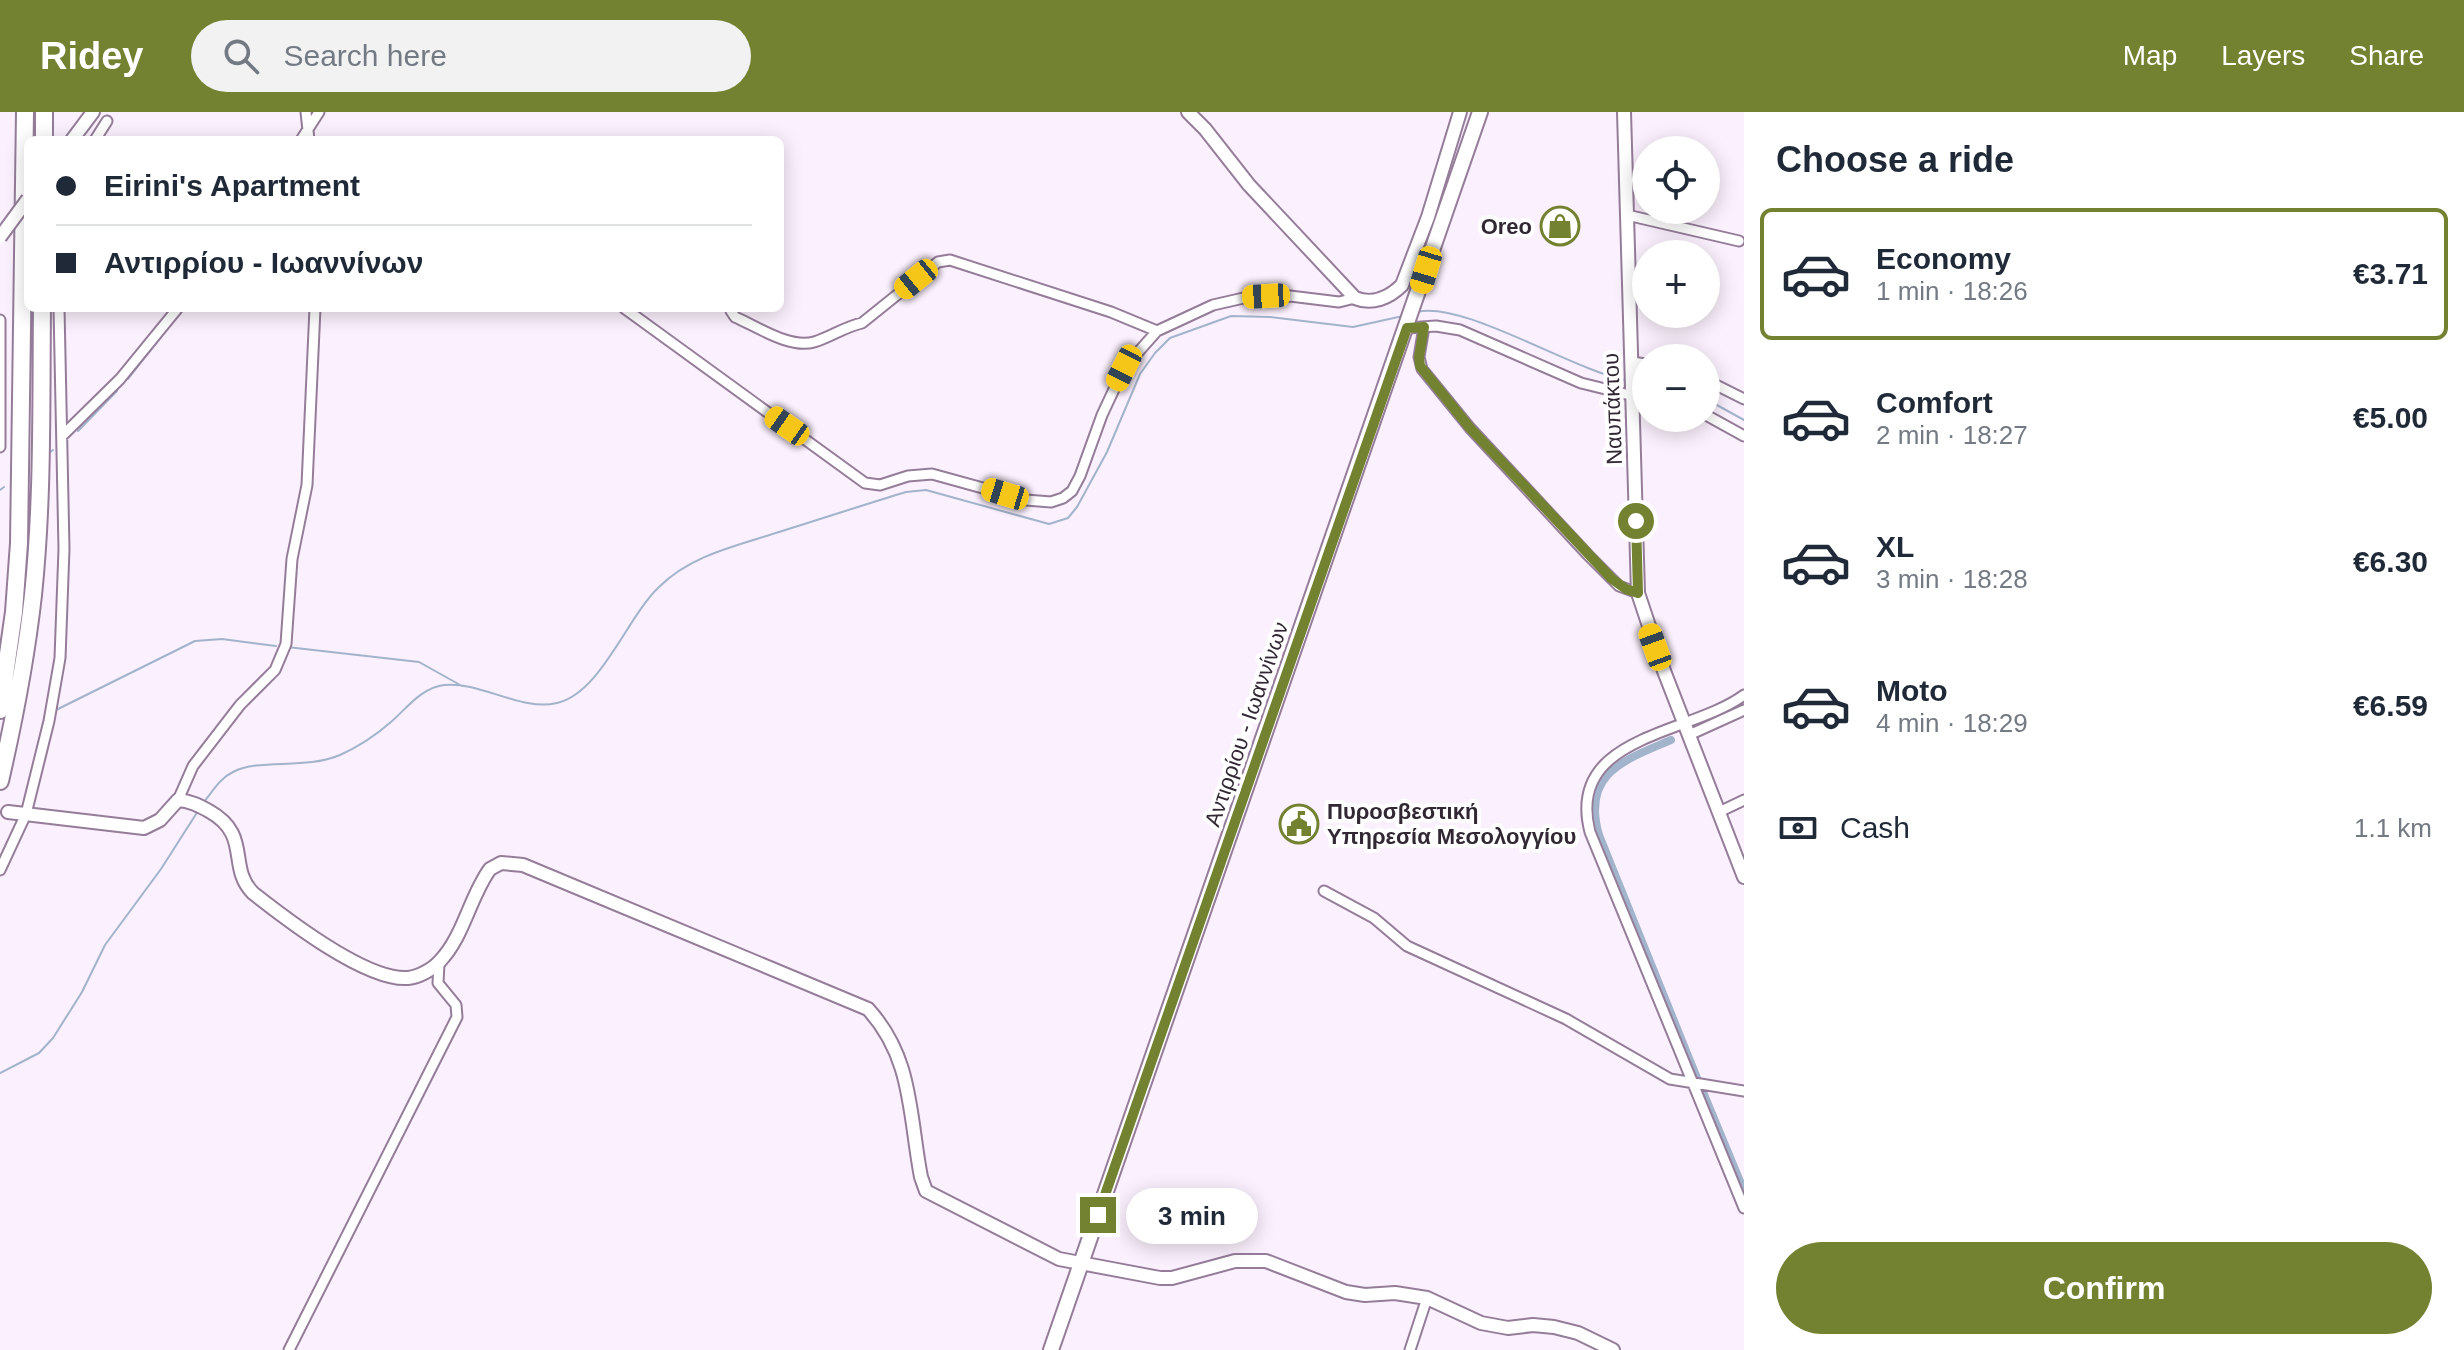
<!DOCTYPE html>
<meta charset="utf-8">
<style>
body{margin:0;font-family:Helvetica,sans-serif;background:#f2f2f3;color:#1f2937;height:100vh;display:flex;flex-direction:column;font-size:30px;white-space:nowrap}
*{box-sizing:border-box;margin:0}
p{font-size:26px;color:#747a83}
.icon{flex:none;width:44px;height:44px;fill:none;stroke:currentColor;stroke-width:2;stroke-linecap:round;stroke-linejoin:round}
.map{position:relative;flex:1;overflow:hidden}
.drawer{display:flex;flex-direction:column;background:#fff;width:720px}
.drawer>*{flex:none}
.banner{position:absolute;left:24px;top:24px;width:760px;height:176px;border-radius:12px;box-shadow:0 4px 20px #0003;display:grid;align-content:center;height:176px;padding:0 32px;background:#fff}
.tools{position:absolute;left:1632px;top:24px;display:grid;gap:16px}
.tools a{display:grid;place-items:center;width:88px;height:88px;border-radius:50%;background:#fff;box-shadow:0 4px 20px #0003;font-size:40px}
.end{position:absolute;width:36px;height:36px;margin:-18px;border:10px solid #728230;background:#fff;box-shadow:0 0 0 4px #fff}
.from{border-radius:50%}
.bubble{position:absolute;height:56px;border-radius:28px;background:#fff;box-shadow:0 4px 20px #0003;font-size:26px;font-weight:700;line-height:56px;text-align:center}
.car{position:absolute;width:24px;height:48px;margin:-24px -12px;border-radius:10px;box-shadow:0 0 6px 2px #0007;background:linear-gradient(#f5c518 24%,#345 0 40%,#f5c518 0 76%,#345 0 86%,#f5c518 0)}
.banner b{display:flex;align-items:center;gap:28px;height:76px;font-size:30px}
.banner b+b{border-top:2px solid #e0e1e3}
.banner i{width:20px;height:20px;background:#1f2937}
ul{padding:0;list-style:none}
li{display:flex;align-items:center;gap:24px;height:132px;margin:0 16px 12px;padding:0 16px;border:4px solid transparent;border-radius:12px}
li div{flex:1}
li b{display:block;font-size:30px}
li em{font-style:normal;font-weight:700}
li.current{border-color:#728230}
li>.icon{width:72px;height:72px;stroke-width:1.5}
h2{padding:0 32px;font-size:36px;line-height:96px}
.pay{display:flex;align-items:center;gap:20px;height:88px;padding:0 32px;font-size:30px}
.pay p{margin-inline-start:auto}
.cta{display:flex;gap:16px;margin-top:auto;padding:16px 32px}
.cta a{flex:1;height:92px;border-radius:48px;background:#728230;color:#fff;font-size:32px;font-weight:700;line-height:92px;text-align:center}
header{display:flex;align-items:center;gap:48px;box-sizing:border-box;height:112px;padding:0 40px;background:#728230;color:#fff}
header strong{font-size:38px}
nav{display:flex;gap:44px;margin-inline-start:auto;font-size:28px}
.search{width:560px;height:72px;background:#f2f2f3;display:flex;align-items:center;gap:20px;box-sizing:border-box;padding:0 28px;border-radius:44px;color:#747a83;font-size:30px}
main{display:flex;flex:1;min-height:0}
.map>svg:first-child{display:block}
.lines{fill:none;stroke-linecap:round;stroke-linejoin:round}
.stream{stroke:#a2b3cc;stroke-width:2}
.canal{stroke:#a2b3cc;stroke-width:8}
.street-casing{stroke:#957d9a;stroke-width:13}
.secondary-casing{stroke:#957d9a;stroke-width:16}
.primary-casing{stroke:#957d9a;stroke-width:18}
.highway-casing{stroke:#957d9a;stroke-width:20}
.street{stroke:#fff;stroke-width:9}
.secondary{stroke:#fff;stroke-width:12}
.primary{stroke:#fff;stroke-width:14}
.highway{stroke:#fff;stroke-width:16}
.secondary-bridge-casing{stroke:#957d9a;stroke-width:16;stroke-linecap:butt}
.secondary-bridge{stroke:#fff;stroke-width:12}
.route{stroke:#728230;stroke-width:10}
.labels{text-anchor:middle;stroke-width:8;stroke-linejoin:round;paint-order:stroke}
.poi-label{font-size:22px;font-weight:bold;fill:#322834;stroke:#fff;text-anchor:end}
.street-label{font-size:22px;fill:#322834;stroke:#fff}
</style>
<header>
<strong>Ridey</strong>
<div class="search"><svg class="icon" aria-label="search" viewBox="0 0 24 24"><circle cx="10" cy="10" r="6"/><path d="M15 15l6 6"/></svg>Search here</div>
<nav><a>Map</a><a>Layers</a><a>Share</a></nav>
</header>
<main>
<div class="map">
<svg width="1744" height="1238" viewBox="0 0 1744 1238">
<rect width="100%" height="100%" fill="#fbf0fd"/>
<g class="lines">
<path class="stream" d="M1417,200C1461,188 1571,257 1625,268
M128,267L184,196
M1635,269L1646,270
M1706,287L1744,308
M78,319L117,279
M49,341L53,338
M0,378L4,375
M287,535L419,550L462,574
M56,598L195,529L222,527L276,534
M204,690C213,679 220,666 233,660C260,646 305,658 340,643C358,635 376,623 391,610C407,596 421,576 444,573C480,569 522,600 557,591C601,581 627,505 659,475C691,443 736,434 779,420C821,407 863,393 906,380L926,378L1049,412L1068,406L1077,395L1107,340L1140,262L1155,241L1170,226L1231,204L1270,205L1353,215L1403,204
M0,961L39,941L53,926L82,880L105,833L161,757L198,699"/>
<path class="canal" d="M1671,628C1625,648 1581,661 1599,723L1699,971
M1703,980L1744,1079"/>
<g class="street-casing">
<path id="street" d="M306,0L309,28
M95,28L107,9
M301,28L319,0
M1627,103L1739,129
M624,196L865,371L880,373L908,364L932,362L1026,388L1051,390L1063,386L1072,379L1080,364L1102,303L1124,256L1157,219L1213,193L1248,185L1290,184L1339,190L1355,186
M731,199L735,205C758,215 790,237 814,230C831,225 844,215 862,211L938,150L950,148L1111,200L1157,219
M0,208V335
M1424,215L1419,245L1422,257L1470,316L1588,443L1619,474L1638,481
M1407,216L1436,214L1460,218L1581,271L1646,287
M1631,250L1646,252
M1706,268L1744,287
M1706,303L1744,324
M62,324L120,267L178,196
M1744,583C1690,623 1565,623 1590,720L1744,1096
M1689,623L1744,598
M178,688L193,654L240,593L275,558L286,532L292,447L307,373L315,196
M1719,700L1744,688
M0,758L26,702L49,609L60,546L64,437L59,196
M1324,779L1374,806L1407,834L1566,907L1670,967L1744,979
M289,1238L457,905L456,893L438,871L439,851
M1410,1238L1427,1186"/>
</g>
<g class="secondary-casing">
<path id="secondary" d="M1188,0L1205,17L1249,73L1355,186C1372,193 1389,186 1402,173L1428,105L1460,0
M1624,0L1638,481L1664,559L1744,765
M72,28L93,0
M8,700L144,716L160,708L178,688C190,689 198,693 209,699C252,723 227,755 253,781C286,807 366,869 408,866C419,865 433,857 440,849C464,824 470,784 490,757L501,751L523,753L868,897C913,946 909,1003 921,1065L926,1079L1059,1147L1160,1166H1172L1235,1149H1266L1346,1180L1365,1183L1395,1181L1427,1186L1481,1211L1508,1216L1533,1213L1554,1215L1578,1221L1613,1238"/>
</g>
<g class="primary-casing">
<path id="primary" d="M1051,1238L1480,0"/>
</g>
<g class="highway-casing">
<path id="highway" d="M44,28V0
M0,598L14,500L19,431L25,0
M0,669C14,608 26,546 33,483C43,388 41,291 42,196"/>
</g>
<use href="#street" class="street"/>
<use href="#secondary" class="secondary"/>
<use href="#primary" class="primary"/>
<use href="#highway" class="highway"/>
<g class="secondary-bridge-casing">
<path id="secondary-bridge" d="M0,125L28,87"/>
</g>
<use href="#secondary-bridge" class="secondary-bridge"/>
</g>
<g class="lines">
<path class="route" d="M1098,1103L1407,216L1424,215L1419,245L1420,254L1470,316L1612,467L1626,477L1638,481L1636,409"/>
</g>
<defs>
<g id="shop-ring" transform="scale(2)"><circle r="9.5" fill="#fff" stroke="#728230" stroke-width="1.5"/><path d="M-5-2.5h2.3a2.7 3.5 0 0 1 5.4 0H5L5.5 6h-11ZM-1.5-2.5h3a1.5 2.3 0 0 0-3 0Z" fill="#728230"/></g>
<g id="civic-ring" transform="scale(2)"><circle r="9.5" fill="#fff" stroke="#728230" stroke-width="1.5"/><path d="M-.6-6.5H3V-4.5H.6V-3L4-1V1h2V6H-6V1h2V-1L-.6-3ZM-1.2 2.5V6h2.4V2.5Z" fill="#728230"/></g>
</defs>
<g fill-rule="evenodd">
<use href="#shop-ring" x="1560" y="114"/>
<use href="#civic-ring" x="1299" y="712"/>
</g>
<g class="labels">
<g class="poi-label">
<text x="1532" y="122">Oreo</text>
<text x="1327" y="707" text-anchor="start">Πυροσβεστική<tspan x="1327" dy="25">Υπηρεσία Μεσολογγίου</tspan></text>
</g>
<g class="street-label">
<text transform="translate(1612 297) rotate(-92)" y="8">Ναυπάκτου</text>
<text transform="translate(1246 612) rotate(-71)" y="8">Αντιρρίου - Ιωαννίνων</text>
</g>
</g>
</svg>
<div class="tools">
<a><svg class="icon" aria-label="locate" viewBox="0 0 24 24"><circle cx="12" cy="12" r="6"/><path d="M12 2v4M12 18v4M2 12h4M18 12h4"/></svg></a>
<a>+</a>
<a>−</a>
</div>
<i class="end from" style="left:1636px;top:409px"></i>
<i class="end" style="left:1098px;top:1103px"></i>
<div class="bubble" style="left:1126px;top:1076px;width:132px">3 min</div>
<i class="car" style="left:1426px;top:158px;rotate:197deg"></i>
<i class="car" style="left:916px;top:167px;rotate:231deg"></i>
<i class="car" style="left:1266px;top:184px;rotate:267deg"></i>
<i class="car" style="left:1124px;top:256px;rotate:207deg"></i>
<i class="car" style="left:787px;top:314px;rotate:305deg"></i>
<i class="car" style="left:1005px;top:382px;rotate:287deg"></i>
<i class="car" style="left:1655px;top:535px;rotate:340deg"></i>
<div class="banner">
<b><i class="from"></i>Eirini's Apartment</b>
<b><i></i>Αντιρρίου - Ιωαννίνων</b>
</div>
</div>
<section class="drawer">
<h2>Choose a ride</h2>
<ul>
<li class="current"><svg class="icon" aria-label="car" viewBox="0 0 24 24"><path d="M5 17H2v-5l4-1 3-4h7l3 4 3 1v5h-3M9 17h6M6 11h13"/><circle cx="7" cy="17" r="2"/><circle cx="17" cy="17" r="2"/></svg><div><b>Economy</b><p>1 min · 18:26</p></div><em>€3.71</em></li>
<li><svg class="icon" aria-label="car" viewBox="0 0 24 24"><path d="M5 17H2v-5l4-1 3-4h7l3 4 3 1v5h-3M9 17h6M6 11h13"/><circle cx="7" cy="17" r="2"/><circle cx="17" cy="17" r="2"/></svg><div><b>Comfort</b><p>2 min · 18:27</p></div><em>€5.00</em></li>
<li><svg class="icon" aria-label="car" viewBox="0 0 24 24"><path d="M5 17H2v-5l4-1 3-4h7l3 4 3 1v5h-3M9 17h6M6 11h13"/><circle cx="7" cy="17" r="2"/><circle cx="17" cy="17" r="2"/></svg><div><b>XL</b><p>3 min · 18:28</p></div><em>€6.30</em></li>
<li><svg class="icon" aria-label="car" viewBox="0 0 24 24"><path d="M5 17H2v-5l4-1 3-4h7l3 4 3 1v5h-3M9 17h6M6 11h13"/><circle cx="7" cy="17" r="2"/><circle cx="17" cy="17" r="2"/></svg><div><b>Moto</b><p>4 min · 18:29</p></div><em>€6.59</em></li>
</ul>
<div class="pay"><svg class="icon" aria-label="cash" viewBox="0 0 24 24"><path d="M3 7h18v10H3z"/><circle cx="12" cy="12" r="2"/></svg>Cash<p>1.1 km</p></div>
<div class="cta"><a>Confirm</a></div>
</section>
</main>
